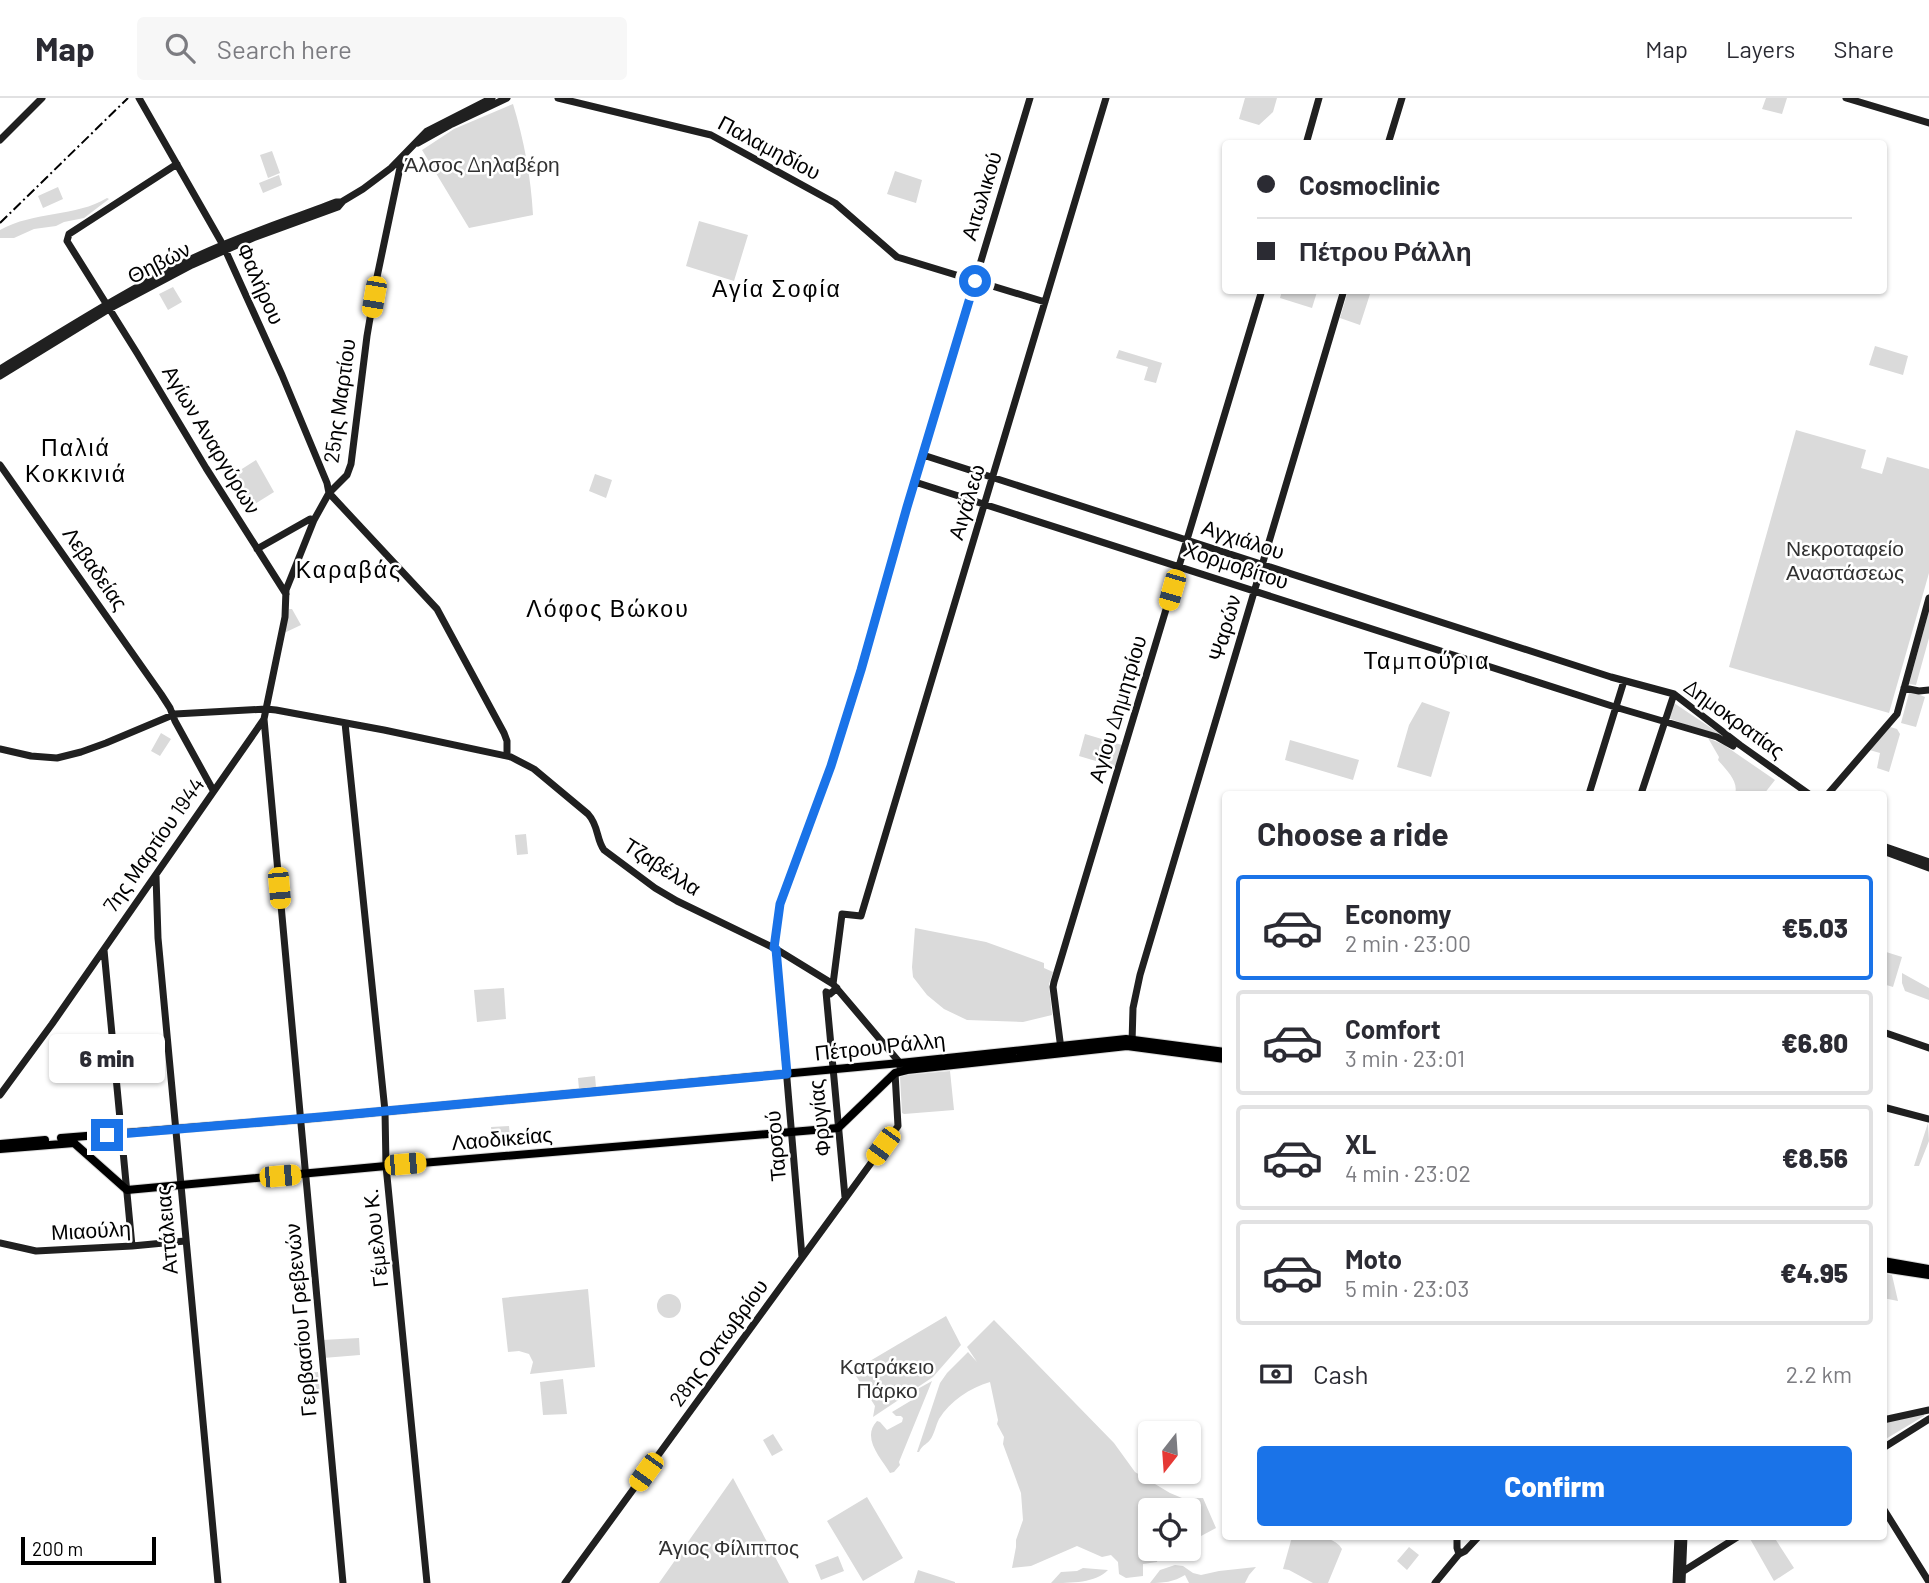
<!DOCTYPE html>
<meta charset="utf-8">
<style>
body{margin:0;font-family:Barlow,sans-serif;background:#f7f7f7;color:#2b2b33;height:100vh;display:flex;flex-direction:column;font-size:26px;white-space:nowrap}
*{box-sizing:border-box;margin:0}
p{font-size:23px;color:#7c7c81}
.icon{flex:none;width:38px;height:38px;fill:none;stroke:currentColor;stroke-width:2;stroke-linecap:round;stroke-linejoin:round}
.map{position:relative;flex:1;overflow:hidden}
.panel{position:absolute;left:1222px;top:693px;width:665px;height:749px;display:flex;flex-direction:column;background:#fff;border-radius:7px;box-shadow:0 2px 5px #0004}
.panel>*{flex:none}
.guide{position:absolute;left:1222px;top:42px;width:665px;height:154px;border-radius:7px;box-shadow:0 2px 5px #0004;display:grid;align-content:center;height:154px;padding:0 35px;background:#fff}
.needle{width:46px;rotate:197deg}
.controls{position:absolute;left:1138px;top:1323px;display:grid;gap:14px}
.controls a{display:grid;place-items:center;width:63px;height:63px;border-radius:7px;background:#fff;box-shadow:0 2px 5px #0004;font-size:35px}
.scale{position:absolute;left:21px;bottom:18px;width:135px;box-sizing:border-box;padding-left:7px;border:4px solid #000;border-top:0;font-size:19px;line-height:24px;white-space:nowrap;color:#000;-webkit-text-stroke:5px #fff;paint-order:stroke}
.end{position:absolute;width:32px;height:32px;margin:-16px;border:9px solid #1a73e8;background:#fff;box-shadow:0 0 0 4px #fff}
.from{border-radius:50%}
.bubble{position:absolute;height:49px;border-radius:7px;background:#fff;box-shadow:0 2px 5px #0004;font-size:23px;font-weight:800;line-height:49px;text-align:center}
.car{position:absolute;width:21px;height:42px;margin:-21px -10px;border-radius:9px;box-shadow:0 0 5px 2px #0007;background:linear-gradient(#f5c518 24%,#345 0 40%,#f5c518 0 76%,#345 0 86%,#f5c518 0)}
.guide b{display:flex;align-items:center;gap:24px;height:66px;font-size:26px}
.guide b+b{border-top:2px solid #e1e1e2}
.guide i{width:18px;height:18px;background:#2b2b33}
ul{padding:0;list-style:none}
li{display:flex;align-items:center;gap:21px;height:105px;margin:0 14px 10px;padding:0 21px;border:4px solid #e1e1e2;border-radius:7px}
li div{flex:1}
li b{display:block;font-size:26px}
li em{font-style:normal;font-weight:800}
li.selected{border-color:#1a73e8}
li>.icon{width:63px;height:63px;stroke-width:1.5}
h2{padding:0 35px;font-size:32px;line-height:84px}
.pay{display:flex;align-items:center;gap:18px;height:77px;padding:0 35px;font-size:26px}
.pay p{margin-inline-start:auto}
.button{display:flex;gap:14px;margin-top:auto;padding:14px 35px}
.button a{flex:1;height:80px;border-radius:7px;background:#1a73e8;color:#fff;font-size:28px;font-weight:800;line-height:80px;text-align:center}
header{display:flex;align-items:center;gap:42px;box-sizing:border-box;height:98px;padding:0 35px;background:#fff;border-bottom:2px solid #e1e1e2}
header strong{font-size:33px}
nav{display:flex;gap:38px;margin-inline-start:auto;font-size:24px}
.search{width:490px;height:63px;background:#f7f7f7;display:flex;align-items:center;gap:18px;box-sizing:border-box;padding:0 24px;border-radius:7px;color:#7c7c81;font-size:26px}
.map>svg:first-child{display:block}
.green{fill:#dadada}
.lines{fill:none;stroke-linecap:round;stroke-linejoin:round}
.primary-casing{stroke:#dbdbdb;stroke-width:10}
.secondary{stroke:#202020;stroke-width:7}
.primary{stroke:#000;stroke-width:8}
.rail{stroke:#000;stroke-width:2;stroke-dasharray:10 3.5 2 3.5;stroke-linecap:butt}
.route{stroke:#1a73e8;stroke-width:9}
.labels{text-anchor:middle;stroke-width:5;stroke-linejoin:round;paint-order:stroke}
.street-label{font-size:21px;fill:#000;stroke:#fff}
.park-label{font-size:21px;fill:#313131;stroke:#fff}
.neighbourhood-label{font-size:23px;letter-spacing:2px;fill:#000;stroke:#fff}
</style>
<header>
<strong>Map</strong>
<div class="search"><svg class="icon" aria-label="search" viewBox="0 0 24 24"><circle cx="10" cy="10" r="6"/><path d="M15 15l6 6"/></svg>Search here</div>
<nav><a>Map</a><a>Layers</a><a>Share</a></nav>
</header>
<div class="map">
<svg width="1929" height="1485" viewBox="0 0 1929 1485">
<rect width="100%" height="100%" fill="#fff"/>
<path class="green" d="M1245,0H1277L1273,14L1259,27L1239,21Z
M1766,0H1787L1782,16L1762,11Z
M513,6C524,42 531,79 533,117L469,130L422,52L454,31Z
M272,53L280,75L268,80L260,57Z
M895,73L922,82L916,105L887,96Z
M279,77L282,87L263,95L259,85Z
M58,89L63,101L43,110L38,98Z
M107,100L109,101L84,120L64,124L56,128L34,131L14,140H0V132C34,113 76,119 107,100Z
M699,123L748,137L734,183L686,168Z
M173,189L182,204L168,212L159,196Z
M1311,192L1317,194L1312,210L1280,200L1282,193Z
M1348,193H1371L1360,227L1340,220Z
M1875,248L1908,258L1903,277L1869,267Z
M1119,252L1162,265L1156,285L1144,282L1148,269L1116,260Z
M1796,332L1866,352L1861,370L1882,376L1887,359L1929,371V475L1889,615L1729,569Z
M256,362L274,394L253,407L234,376Z
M595,376L612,382L606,400L589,393Z
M289,511H292L301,527L284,535Z
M1929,513V540L1916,587L1909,586Z
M1913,594L1925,599L1916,629L1901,625L1909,595Z
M1422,604L1450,614L1431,679L1397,669L1409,627Z
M1674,605L1729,642L1668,620Z
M1887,628L1897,631L1900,636L1889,674L1877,670L1880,655L1866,651Z
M161,635L171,641L160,658L151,653Z
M1085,636L1122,647L1116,669L1079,658Z
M1708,640L1724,647L1775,682L1764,696H1735C1739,683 1726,672 1718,662L1719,659Z
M1290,642L1359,662L1353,682L1285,662Z
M526,736L528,756L517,757L515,737Z
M915,830L986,844L1044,865V870L1053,874L1049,886L1052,917L1023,924L967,922L944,911L927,897L913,879L912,869Z
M1883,853L1902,859L1893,889L1883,886Z
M1902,875L1929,890V902L1905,893L1902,885Z
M504,890L506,921L477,924L474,892Z
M950,973L954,1012L904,1016L902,1015L900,979L906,977Z
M595,978L596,989L579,991L578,980Z
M1928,1025L1929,1043L1919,1068H1914Z
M509,1028L510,1039L492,1040L491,1029Z
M1883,1175L1892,1177L1898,1203L1883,1200Z
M588,1191L595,1269L530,1276L533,1264L529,1256L519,1253L508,1254L502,1200Z
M657 1208a12 12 0 1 1 24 0a12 12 0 1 1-24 0Z
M946,1218L961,1247L933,1279L873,1319L875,1308L853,1273Z
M994,1222L1114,1345L1135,1374L1170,1395L1182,1400H1203L1216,1430L1188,1445V1412H1150V1451H1161L1157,1464L1143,1466V1478L1126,1480L1119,1476L1118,1464L1111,1457L1102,1459L1077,1448L1031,1468L1012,1470L1016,1449V1442L1023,1422L1021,1395L1003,1346L1004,1339L997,1326L998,1322L990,1284C970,1290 950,1303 939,1321C936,1327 934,1337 930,1342C926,1347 922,1347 919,1354H917L940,1285L947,1275L968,1254L977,1264L967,1249Z
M359,1240L360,1257L323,1260L322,1242Z
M318,1274L320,1295L309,1296L307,1275Z
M563,1281L567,1316L543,1317L540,1284Z
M932,1283L899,1364L900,1367L894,1374L890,1375C881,1360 861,1340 877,1323L880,1324L887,1332L902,1324L903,1320L901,1318H896L892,1314L917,1299L914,1293Z
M1924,1316V1318L1884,1342L1883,1325Z
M773,1336L783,1352L772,1358L763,1342Z
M733,1380L789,1485H659Z
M867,1399L903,1460L863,1483L827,1423Z
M1292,1439C1307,1438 1333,1436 1342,1451L1328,1485H1313L1289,1472L1283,1471Z
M1749,1439H1774L1794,1470L1774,1483Z
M1409,1449L1419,1457L1407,1472L1397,1463Z
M838,1458L844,1473L821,1482L815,1467Z
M1175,1467L1183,1468L1193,1475L1201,1477L1219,1473L1256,1469L1249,1477L1245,1485H1189L1185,1477C1174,1484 1163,1485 1150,1485L1160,1472Z
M1083,1470L1108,1472C1096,1485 1071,1485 1051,1485L1061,1474L1077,1473Z
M918,1472L955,1484V1485H914Z"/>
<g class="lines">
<g class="primary-casing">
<path id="primary" d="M61,1040L301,1021L900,965L1126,941L1225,954
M0,1046L45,1042
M0,1051L74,1045L127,1092L386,1068L838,1030L895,975L907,972L1127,948L1225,961
M1883,1163L1929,1171
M1883,1170L1929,1177"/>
</g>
<path class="secondary" d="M139,0L223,147L282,277L327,385L329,395L437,511L504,635L507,643V658
M558,0L711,37L835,105L897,159L1045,204
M1846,0L1929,25
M0,42L42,0
M418,45L452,26L507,0
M1306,46L1319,0
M1388,46L1402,0
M177,66L69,136L67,143L137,255L206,370L286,496
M0,271C63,233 125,193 191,161C238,138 287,123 336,104H342
M0,278L109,211L192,167L253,140L338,109L343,103L363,91L391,70L427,33L492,0
M923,357L1611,579L1674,596L1740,647L1809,696
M0,367L161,596L170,610L175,623L213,692
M915,384L1615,609L1717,639L1733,648
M257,451L310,421L314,422
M1904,590L1919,593L1929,592
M264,621L343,1485
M345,625L385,1013L386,1068L427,1485
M0,651L31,658L57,660L81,654L106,645L175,616L266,611L276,612L384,632L511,659L534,671L588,716C599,728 596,741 604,752L655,790L677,803L776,851L833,886L900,965V969
M1589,696L1624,583
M1641,696L1674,596
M1828,696L1897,616L1929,500
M1883,748L1929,764
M1883,753L1929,770
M156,778L158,840L218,1485
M774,850L780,806L831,668L861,572L907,409L1030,0
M776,851L802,1159
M104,852L132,1148
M833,886L842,816L861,818L1106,0
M837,890L830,896L826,894L845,1099
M1883,934L1929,950
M1132,945L1133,910L1140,877L1344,192
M1061,951L1053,889L1054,884L1262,192
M0,997L52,926L264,621L285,519L286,492L314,422L329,395L347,377L351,366L367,238L377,179L402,60
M1883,1009L1929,1021
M0,1145L36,1153L132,1148L185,1143
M1883,1322L1929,1312
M1883,1350L1929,1321
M1883,1410L1929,1484
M1457,1438V1450L1459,1456
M1677,1475L1682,1474L1739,1438
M565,1485L898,1028L895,975
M1435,1485L1459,1456L1465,1453L1479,1438
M1676,1485L1678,1438
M1682,1485L1684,1438"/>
<use href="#primary" class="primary"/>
<path class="rail" d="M0,125L128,0"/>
</g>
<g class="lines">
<path class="route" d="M107,1037L321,1019L787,976L776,851L774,850L780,806L831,668L861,572L907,409L975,183"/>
</g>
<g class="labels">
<g class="street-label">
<text transform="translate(769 50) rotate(28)" y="7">Παλαμηδίου</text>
<text transform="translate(982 98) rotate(-73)" y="7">Αιτωλικού</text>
<text transform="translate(159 165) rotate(-27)" y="7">Θηβών</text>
<text transform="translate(260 186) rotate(66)" y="7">Φαλήρου</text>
<text transform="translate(340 303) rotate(-82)" y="7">25ης Μαρτίου</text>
<text transform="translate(211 342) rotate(59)" y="7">Αγίων Αναργύρων</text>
<text transform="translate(967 404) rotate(-73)" y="7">Αιγάλεω</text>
<text transform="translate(1243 442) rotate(18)" y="7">Αγχιάλου</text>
<text transform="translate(1236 468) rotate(18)" y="7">Χορμοβίτου</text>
<text transform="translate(95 471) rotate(55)" y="7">Λεβαδείας</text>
<text transform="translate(1225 530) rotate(-74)" y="7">Ψαρών</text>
<text transform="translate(1118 611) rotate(-73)" y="7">Αγίου Δημητρίου</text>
<text transform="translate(1734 621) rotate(36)" y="7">Δημοκρατίας</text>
<text transform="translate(154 747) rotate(-55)" y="7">7ης Μαρτίου 1944</text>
<text transform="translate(662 769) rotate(33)" y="7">Τζαβέλλα</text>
<text transform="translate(880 949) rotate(-6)" y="7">Πέτρου Ράλλη</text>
<text transform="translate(820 1020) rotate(-96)" y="7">Φρυγίας</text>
<text transform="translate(502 1041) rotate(-5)" y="7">Λαοδικείας</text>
<text transform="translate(776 1048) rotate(-95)" y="7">Ταρσού</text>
<text transform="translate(167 1132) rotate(-95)" y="7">Αττάλειας</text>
<text transform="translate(91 1133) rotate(-3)" y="7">Μιαούλη</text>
<text transform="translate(376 1140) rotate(-96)" y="7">Γέμελου Κ.</text>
<text transform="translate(301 1222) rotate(-95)" y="7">Γερβασίου Γρεβενών</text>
<text transform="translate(719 1245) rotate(-54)" y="7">28ης Οκτωβρίου</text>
</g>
<g class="park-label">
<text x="482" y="74">Άλσος Δηλαβέρη</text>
<text x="1845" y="458">Νεκροταφείο<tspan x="1845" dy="24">Αναστάσεως</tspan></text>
<text x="887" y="1276">Κατράκειο<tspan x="887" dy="24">Πάρκο</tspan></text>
<text x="729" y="1457">Άγιος Φίλιππος</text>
</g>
<g class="neighbourhood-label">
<text x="777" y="199">Αγία Σοφία</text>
<text x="76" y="358">Παλιά<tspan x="76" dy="26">Κοκκινιά</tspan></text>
<text x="349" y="480">Καραβάς</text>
<text x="608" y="519">Λόφος Βώκου</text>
<text x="1427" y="571">Ταμπούρια</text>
</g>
</g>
</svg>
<div class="controls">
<a><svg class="needle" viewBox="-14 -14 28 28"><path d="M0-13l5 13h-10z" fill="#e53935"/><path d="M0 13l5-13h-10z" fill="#7c7c81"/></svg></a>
<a><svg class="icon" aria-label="locate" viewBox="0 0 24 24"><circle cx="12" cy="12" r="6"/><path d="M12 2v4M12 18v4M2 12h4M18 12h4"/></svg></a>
</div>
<div class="scale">200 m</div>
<i class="end from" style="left:975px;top:183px"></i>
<i class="end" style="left:107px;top:1037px"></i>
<div class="bubble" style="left:49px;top:936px;width:116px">6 min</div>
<i class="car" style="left:374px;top:199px;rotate:190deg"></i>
<i class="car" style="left:1172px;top:492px;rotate:196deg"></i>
<i class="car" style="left:279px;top:790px;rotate:175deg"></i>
<i class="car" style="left:883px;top:1048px;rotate:216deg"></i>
<i class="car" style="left:405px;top:1066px;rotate:85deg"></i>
<i class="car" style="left:280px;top:1078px;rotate:85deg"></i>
<i class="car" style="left:646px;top:1374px;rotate:216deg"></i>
<div class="guide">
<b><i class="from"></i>Cosmoclinic</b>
<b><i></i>Πέτρου Ράλλη</b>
</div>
<section class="panel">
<h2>Choose a ride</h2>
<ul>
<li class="selected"><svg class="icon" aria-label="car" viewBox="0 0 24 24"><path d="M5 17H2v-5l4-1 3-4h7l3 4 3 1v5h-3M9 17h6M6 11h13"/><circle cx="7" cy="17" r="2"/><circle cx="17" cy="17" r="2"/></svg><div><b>Economy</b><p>2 min · 23:00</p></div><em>€5.03</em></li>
<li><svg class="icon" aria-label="car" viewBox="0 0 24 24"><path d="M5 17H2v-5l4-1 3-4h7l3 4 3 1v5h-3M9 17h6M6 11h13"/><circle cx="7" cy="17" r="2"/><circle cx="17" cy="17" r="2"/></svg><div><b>Comfort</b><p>3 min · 23:01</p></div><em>€6.80</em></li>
<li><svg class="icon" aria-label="car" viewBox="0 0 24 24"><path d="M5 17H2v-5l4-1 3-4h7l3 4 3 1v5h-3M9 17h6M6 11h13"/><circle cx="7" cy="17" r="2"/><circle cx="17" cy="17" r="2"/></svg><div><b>XL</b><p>4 min · 23:02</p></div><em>€8.56</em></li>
<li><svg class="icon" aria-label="car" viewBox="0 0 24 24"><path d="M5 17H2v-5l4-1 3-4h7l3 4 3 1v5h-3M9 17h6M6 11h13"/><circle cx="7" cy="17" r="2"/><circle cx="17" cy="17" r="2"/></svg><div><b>Moto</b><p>5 min · 23:03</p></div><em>€4.95</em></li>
</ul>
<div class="pay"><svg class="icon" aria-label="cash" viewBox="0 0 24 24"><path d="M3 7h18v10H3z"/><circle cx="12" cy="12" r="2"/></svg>Cash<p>2.2 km</p></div>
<div class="button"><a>Confirm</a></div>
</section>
</div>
